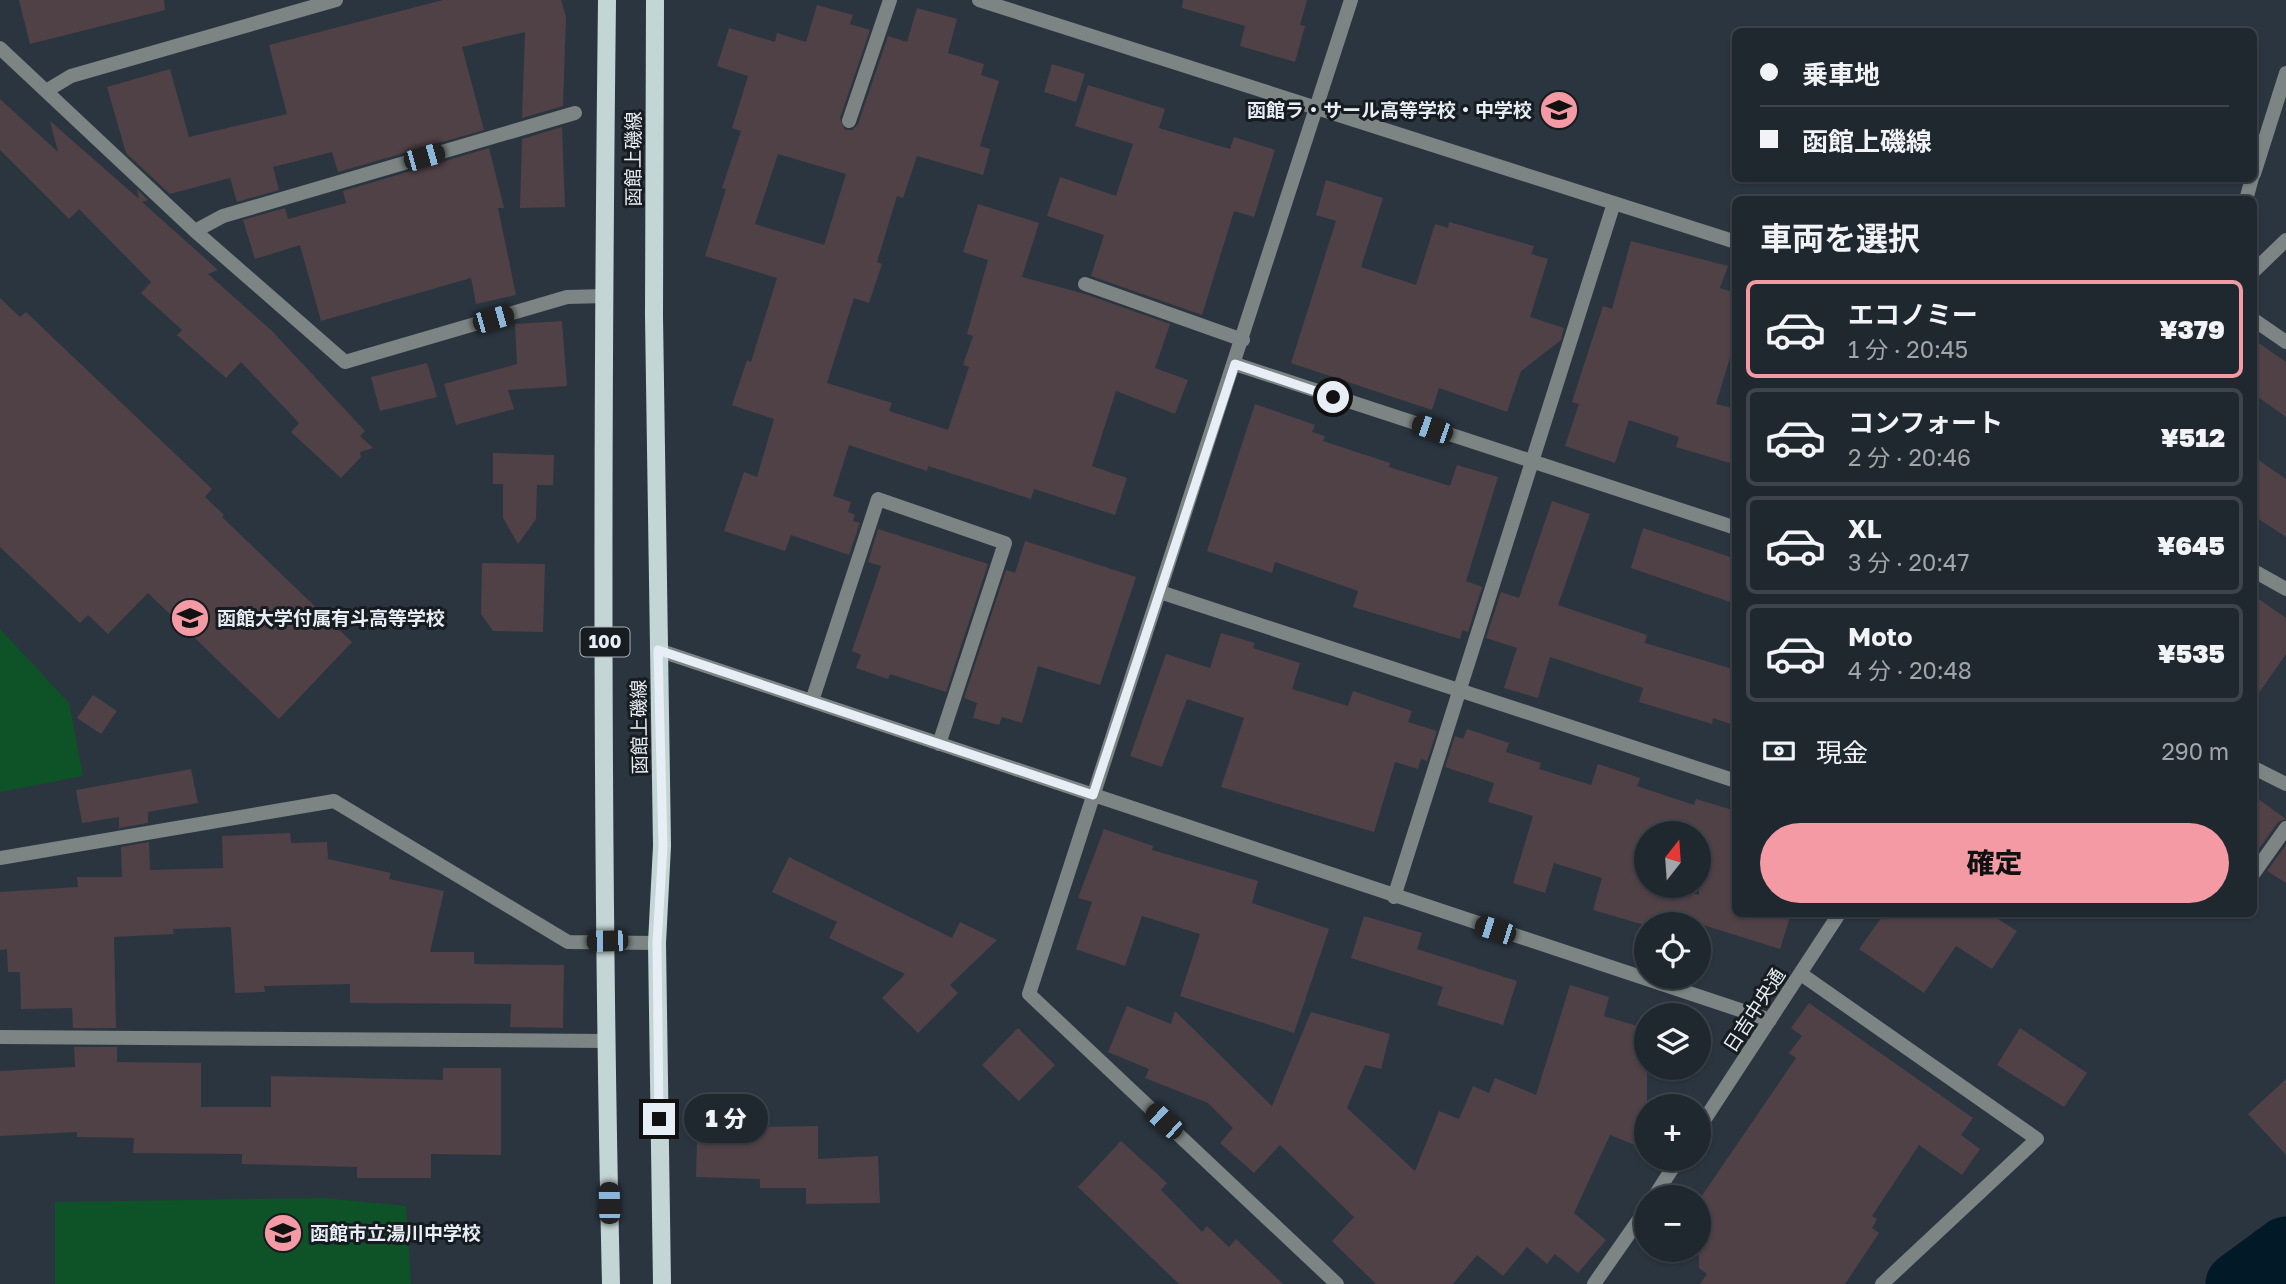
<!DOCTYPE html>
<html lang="ja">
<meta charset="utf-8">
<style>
body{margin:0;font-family:"Golos Text","Noto Sans JP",sans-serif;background:#283037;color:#f1f3f6;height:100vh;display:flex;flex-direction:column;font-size:26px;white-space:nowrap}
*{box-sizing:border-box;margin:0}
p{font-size:23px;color:#a2a6aa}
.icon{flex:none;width:38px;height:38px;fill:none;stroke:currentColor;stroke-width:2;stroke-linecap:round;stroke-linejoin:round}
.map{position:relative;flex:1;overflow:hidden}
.drawer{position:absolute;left:1732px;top:196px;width:525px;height:721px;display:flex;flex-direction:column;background:#20282f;border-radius:10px;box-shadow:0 2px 5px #0004,0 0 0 2px #3d444b}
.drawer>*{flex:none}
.guide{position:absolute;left:1732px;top:28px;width:525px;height:154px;border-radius:10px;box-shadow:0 2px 5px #0004,0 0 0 2px #3d444b;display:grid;align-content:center;height:154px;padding:0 28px;background:#20282f}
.needle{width:46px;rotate:17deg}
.fabs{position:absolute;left:1634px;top:821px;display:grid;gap:14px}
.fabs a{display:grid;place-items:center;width:77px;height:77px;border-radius:50%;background:#20282f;box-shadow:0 2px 5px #0004,0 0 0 2px #3d444b;font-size:35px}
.end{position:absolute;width:32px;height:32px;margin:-16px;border:9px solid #e8eef5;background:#111;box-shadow:0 0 0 4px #111}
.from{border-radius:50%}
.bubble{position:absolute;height:49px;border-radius:24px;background:#20282f;box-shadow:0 2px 5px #0004,0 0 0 2px #3d444b;font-size:23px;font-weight:800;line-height:49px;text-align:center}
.car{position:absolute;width:21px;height:42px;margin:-21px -10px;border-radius:9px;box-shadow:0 0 5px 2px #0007;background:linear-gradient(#222 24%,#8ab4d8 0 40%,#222 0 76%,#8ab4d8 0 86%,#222 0)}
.guide b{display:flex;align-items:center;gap:24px;height:66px;font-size:26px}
.guide b+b{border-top:2px solid #3d444b}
.guide i{width:18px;height:18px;background:#f1f3f6}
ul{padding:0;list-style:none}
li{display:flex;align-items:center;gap:21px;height:98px;margin:0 14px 10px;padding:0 14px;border:4px solid #3d444b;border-radius:10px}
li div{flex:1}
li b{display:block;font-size:26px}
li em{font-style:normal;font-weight:800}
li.on{border-color:#f49aa5}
li>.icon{width:63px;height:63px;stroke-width:1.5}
h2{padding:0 28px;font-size:32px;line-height:84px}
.pay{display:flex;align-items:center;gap:18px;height:77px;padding:0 28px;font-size:26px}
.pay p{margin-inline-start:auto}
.cta{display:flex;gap:14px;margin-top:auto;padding:14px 28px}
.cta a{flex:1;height:80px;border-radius:42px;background:#f49aa5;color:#111;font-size:28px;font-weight:800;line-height:80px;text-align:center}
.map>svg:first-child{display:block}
.green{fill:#0e5327}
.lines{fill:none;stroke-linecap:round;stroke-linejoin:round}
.river{stroke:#021928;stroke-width:63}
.building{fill:#504146;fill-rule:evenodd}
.minor{stroke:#7c8484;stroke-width:14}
.primary{stroke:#c4d5d5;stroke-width:18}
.route{stroke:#e8eef5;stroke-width:9}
.labels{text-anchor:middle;stroke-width:6;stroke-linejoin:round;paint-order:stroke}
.shield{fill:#171c20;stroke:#a9afb5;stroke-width:2}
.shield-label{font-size:18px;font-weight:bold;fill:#e8eef5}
.poi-label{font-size:19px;font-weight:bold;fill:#e8eef5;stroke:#171c20;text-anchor:start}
.street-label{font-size:19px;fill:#e8eef5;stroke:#171c20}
</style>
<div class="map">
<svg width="2286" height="1284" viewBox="0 0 2286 1284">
<rect width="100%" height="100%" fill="#2b353f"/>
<path class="green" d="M0,629L69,703L83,776L0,792Z
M324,1198L406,1206L411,1284H55V1202Z"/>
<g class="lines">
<path class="river" d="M2237,1284L2286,1248"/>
</g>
<path class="building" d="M19,0H164L165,10L30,44Z
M443,0H561L566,17L563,106L522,118L525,32L462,47L484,130L338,172L332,152L273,167L279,190L237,202L230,178L170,194L126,153L107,87L170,69L189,137L287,114L269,45Z
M1183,0H1307L1300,25L1305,26L1295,62L1240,46L1245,26L1182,8Z
M817,5L853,15L850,24L870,30L840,118L845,130H852L858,124L888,36L907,42L917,8L957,19L948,53L984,64L981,75L999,81L980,146L990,149L983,175L917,156L903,198L897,196L877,262L882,264L869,303L854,298L827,383L892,403L889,411L948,430L969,367L963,365L973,336L967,334L988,260L963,252L978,204L1039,223L1022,277L1085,294L1170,324L1155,368L1188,380L1175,414L1116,391L1092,466L1127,478L1115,515L1034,489L1031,499L928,466L927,471L849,445L833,496L851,502L848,512L855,515L853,521L860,523L849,555L791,535L785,551L724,531L744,472L757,477L774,419L732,405L747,360L751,362L777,278L705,256L726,189L722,188L741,131L732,128L748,76L717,66L729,28L775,42L777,33L806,42ZM778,154L846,174L824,245L755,224Z
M1052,64L1085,74L1076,102L1044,92Z
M1088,85L1165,109L1159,128L1230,149L1234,137L1275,150L1254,217L1234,211L1202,315L1091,276L1104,235L1047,216L1060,177L1116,196L1133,144L1075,126Z
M0,99L58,152L50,121L139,199L137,189L148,200L142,202L218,270L208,274L272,331L365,431L360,436L373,448L360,452L361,457L341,478L291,432L299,423L241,362L226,378L177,335L182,330L141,293L151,282L79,209L69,219L0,150Z
M562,127L565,207L520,208L522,139Z
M489,148L504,208H498L516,295L476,304L471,278L321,321L300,245L255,259L243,220L285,208L288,219L346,203L343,191Z
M1326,180L1383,198L1361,267L1416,285L1435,224L1448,228L1449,222L1534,246L1531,254L1548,259L1530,317L1564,328L1561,340L1521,371L1507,412L1439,388L1432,410L1291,363L1336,221L1316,215Z
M1631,241L1728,266L1720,288L1736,293V337L1716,404L1736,409V444L1730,463L1676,447L1679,437L1629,420L1615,463L1565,446L1579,404L1572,402L1603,306L1612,309Z
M0,298L20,317L26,312L212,489L205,497L224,515L222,517L352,642L279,719L148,593L108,634L88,615L80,623L0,547Z
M562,321L567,386L508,390L514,409L456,425L444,384L517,364L515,324Z
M2254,340L2286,362V417L2254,394Z
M427,363L437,397L380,411L371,377Z
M1255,404L1315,425L1312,432L1325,436L1323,441L1390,463L1389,467L1450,486L1457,465L1498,477L1466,581L1482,587L1468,632L1462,630L1460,639L1353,607L1358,591L1275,562L1272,573L1207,551Z
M493,453L554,455L553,485H537L536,519L518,544L503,518V484H493Z
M2254,457L2286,479V537L2254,516Z
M1552,501L1590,514L1558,605L1647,635L1645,643L1736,670V726L1713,718L1712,724L1639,702L1643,688L1550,657L1538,698L1504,688L1517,648L1486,638L1501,592L1519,598Z
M1643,528L1736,559V604L1631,568Z
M878,529L988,564L946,692L890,674L888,679L856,668L861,655L852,651L881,566L868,562Z
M1025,541L1136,577L1100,685L1038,666L1022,723L1002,717L999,725L973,718L977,703L964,698L1006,570L1015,573Z
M482,563L545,564L543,632L493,631L481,614Z
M2254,596L2286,618V654L2254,700Z
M1221,633L1255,643L1253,648L1300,663L1292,689L1348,706L1353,691L1412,711L1408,722L1437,731L1427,761L1421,759L1418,769L1395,762L1374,832L1221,787L1244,718L1187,699L1162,767L1130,756L1166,654L1210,668Z
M93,695L117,711L101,734L77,718Z
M1467,729L1509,743L1506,752L1541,763L1539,769L1591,785L1598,764L1640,778L1637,786L1694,805L1696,799L1736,811V914H1791L1780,949L1700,924H1641L1593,910L1602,878L1554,863L1545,893L1513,883L1533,816L1488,802L1494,783L1445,767L1455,736L1463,739ZM1647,833H1699V895L1669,886H1647Z
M191,769L198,803L148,812V823L119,828V817L82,823L76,790Z
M2254,796L2286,819L2278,822L2254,856Z
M1104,829L1153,846L1152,850L1258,881L1252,903L1329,929L1294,1033L1180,996L1200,934L1142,916L1125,966L1076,949L1092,902L1078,898Z
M290,833L291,843L327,842L328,859L391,873L389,879L444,891L430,952H474V964L564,965L563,1028L510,1027L511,1004L350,1003V984L264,986L265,992L235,993L231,927L173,929L174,934L114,937L116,1028H73L72,1008L21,1009L20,972H8L7,949L0,950V892L78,887L77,877H122L121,847L149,842L150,870L223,868L222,836Z
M2286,845V883L2267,871Z
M789,857L952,938L960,922L997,940L950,985L958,993L918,1033L882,998L905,974L829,938L837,922L772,892Z
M1884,914H1990L2017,931L1992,969L1956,946L1924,993L1859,949Z
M1364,916L1422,933L1417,949L1517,981L1503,1025L1437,1005L1443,987L1351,958Z
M1570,985L1609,997L1604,1016L1647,1029V1116L1635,1145L1610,1135L1574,1213L1606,1240L1578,1273L1555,1254L1547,1264L1527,1247L1503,1276L1477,1255L1453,1284H1376L1332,1241L1354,1217L1280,1145L1254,1173L1220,1143L1233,1128L1208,1103L1145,1078L1149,1069L1108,1052L1127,1006L1171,1024L1175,1011L1272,1106L1311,1012L1390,1034L1381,1069L1365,1065L1347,1108L1415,1171L1439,1111L1459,1119L1473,1086L1489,1093L1495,1078L1536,1095Z
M1809,1003L1973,1118L1961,1135L1980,1149L1962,1175L1919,1145L1872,1216L1877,1219L1872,1228L1879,1233L1845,1284H1700L1707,1274L1699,1268V1200L1796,1058L1789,1053L1802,1036L1791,1028Z
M1018,1028L1055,1065L1019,1101L982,1065Z
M2020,1028L2087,1073L2064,1107L1997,1065Z
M74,1047H117V1062L201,1063V1107H271V1076L443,1080V1068H501V1155L431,1154V1178H357V1167L242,1164V1154L133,1153L134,1138L77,1137V1132L0,1136V1071L75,1067Z
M2286,1079V1155L2248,1114Z
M818,1126V1159L878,1156L880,1203L806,1204V1188H760V1179L696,1177L697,1139L759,1140V1127Z
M1121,1141L1167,1183L1161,1190L1202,1232L1207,1226L1229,1247L1236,1239L1283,1284H1179L1078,1187Z"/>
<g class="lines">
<path class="minor" d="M979,0L1736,242
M0,48L195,231L345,362L567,297L606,296
M46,91L71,76L336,0
M849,121L890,0
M2254,174L2286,73
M2246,200L2252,178
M195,231L223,216L575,113
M2254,271L2286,240
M1085,284L1243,340
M2254,320L2286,342
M1235,364L1736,528
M2254,571L2286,589
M1160,592L1736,781
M658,650L1770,1020
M812,701L878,499L1005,543L939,744
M2254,768L2286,784
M0,858L334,801L568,942L657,943
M2254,873L2286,828
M1394,897L1614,203
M1801,974L2037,1139L1882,1284
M0,1037L605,1041
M1699,1128L1839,914
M1654,1197L1679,1158
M1337,1284L1029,994L1351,0
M1594,1284L1647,1208"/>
<path class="primary" d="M607,0C602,428 601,856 611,1284
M655,0L654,316L662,846L657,943L662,1284"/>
</g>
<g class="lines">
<path class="route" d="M659,1119L657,943L663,846L658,650L1093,795L1235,364L1333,397"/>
</g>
<defs>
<g id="school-disc" transform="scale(2.0125)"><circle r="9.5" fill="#f49aa5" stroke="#171c20"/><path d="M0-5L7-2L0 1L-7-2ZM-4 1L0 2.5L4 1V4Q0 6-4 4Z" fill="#111"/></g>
</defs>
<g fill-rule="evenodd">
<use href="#school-disc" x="1559" y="110"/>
<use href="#school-disc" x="190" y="618"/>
<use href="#school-disc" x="283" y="1233"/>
</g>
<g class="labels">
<rect class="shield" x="580.5" y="627.5" width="49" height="29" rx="5"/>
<g class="shield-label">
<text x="605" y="648">100</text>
</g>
<g class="poi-label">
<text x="1532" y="117" text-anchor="end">函館ラ・サール高等学校・中学校</text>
<text x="217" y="625">函館大学付属有斗高等学校</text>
<text x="310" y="1240">函館市立湯川中学校</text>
</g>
<g class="street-label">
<text transform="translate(633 159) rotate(-90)" y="7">函館上磯線</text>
<text transform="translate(639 727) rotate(-91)" y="7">函館上磯線</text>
<text transform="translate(1754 1010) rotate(-57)" y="7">日吉中央通</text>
</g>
</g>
</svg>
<div class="fabs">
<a><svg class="needle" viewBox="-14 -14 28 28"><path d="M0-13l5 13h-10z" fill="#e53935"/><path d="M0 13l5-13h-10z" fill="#a2a6aa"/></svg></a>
<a><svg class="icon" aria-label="locate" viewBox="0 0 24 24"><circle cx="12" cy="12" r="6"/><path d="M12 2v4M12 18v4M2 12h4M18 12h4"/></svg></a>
<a><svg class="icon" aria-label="layers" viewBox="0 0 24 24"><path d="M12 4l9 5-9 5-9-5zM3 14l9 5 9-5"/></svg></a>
<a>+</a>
<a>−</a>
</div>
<i class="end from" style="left:1333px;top:397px"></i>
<i class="end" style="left:659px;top:1119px"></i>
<div class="bubble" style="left:684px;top:1094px;width:84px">1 分</div>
<i class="car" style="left:424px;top:157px;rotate:74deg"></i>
<i class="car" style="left:493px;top:319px;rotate:74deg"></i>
<i class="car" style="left:1432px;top:429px;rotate:289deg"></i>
<i class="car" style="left:1495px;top:930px;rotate:288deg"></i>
<i class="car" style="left:607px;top:941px;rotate:269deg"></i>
<i class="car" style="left:1164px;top:1121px;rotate:313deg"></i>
<i class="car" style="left:609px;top:1203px;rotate:359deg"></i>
<div class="guide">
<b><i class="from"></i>乗車地</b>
<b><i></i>函館上磯線</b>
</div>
<section class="drawer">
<h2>車両を選択</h2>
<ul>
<li class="on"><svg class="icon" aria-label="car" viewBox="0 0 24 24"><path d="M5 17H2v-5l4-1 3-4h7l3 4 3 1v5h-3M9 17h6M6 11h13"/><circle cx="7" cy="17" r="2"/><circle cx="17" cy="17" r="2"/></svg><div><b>エコノミー</b><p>1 分 · 20:45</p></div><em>¥379</em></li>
<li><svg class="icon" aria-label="car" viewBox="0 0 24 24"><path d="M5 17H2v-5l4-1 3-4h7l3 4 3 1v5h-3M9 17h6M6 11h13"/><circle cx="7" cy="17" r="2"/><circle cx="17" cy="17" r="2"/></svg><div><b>コンフォート</b><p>2 分 · 20:46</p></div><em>¥512</em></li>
<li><svg class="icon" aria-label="car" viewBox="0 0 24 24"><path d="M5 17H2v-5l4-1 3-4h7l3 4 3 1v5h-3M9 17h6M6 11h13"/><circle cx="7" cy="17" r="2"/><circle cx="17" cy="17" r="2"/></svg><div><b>XL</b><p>3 分 · 20:47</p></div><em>¥645</em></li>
<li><svg class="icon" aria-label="car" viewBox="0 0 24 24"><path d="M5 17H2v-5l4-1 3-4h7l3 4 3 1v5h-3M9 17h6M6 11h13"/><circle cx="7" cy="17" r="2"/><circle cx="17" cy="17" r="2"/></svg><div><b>Moto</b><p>4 分 · 20:48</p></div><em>¥535</em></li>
</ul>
<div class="pay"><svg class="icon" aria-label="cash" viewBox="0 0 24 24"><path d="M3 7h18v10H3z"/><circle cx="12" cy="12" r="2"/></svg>現金<p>290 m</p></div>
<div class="cta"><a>確定</a></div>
</section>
</div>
